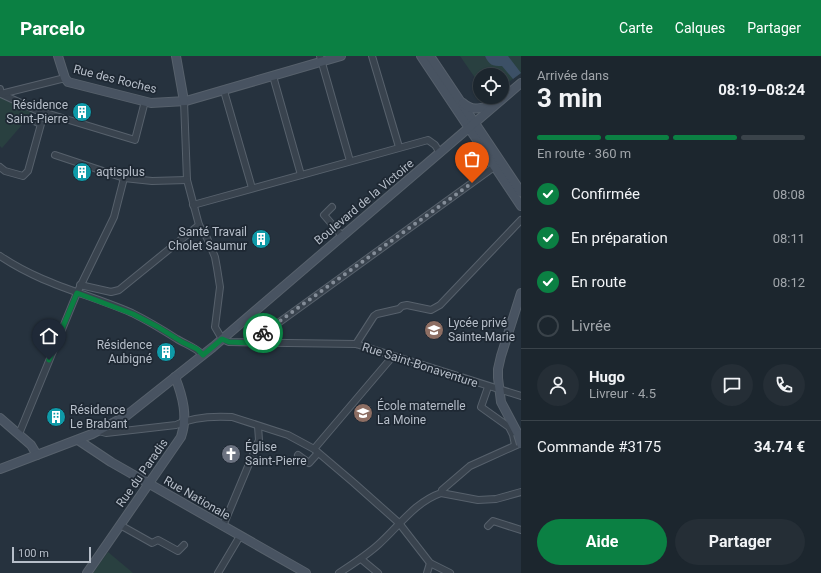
<!DOCTYPE html>
<html lang="fr">
<head>
<meta charset="utf-8">
<style>
  :root { --surface:#1c262e; --page:#252e36; --text:#f1f3f6; --muted:#a0a5aa; --line:#3a434a; --accent:#0b8043 }
  body { margin:0; font-family:Roboto,sans-serif; background:var(--page); color:var(--text); height:100vh; display:flex; flex-direction:column; font-size:15px; white-space:nowrap }
  * { box-sizing:border-box; margin:0 }
  p { font-size:13px; color:var(--muted) }
  .icon { flex:none; width:22px; height:22px; fill:none; stroke:currentColor; stroke-width:2; stroke-linecap:round; stroke-linejoin:round }
  .map { position:relative; flex:1; overflow:hidden }
  .sheet { display:flex; flex-direction:column; background:var(--surface); width:300px }
  .sheet>* { flex:none }
  .buttons { position:absolute; left:473px; top:12px; display:grid; gap:8px }
  .buttons a { display:grid; place-items:center; width:36px; height:36px; border-radius:50%; background:var(--surface); box-shadow:0 1px 3px #0004,0 0 0 1px var(--line); font-size:20px }
  .scale { position:absolute; left:12px; bottom:10px; width:79px; box-sizing:border-box; padding-left:4px; border:2px solid #b6bec9; border-top:0; font-size:11px; line-height:14px; white-space:nowrap; color:#b6bec9; -webkit-text-stroke:3px #1e2833; paint-order:stroke }
  .pin { position:absolute; display:grid; place-items:center; width:34px; height:34px; color:#fff; margin:-41px -17px; border-radius:50% 50% 50% 0; rotate:-45deg; box-shadow:0 0 4px #0007 }
  .pin .icon { rotate:45deg }
  .courier { position:absolute; display:grid; place-items:center; width:40px; height:40px; margin:-20px; border:3px solid #0b8043; border-radius:50%; background:#fff; color:#222; box-shadow:0 1px 5px #0007 }
  .overview em { font-style:normal; font-weight:700 }
  .overview div { display:flex; flex-direction:column-reverse }
  .overview { display:flex; align-items:center; justify-content:space-between; height:68px; padding:0 16px }
  h1 { font-size:26px; font-weight:700; line-height:30px }
  .bar { display:grid; grid-template-columns:repeat(4,1fr); gap:6px 4px; align-content:center; height:48px; padding:0 16px }
  .bar i { height:5px; border-radius:3px; background:var(--line) }
  .bar .on { background:var(--accent) }
  .bar p { grid-column:span 4 }
  .line { display:flex; align-items:center; gap:10px; padding:0 16px; border-top:1px solid var(--line) }
  .line div { flex:1 }
  .round { display:grid; place-items:center; flex:none; width:42px; height:42px; border-radius:21px; background:var(--page) }
  ol { padding:0 16px; list-style:none }
  li { display:flex; align-items:center; gap:12px; height:44px }
  li p { margin-inline-start:auto }
  li .icon { padding:4px; border-radius:50%; background:var(--accent); color:#fff; stroke-width:4 }
  li:last-child { color:var(--muted) }
  li i { width:22px; height:22px; border:2px solid var(--line); border-radius:50% }
  .primary-button { display:flex; gap:8px; margin-top:auto; padding:8px 16px }
  .primary-button a { flex:1; height:46px; border-radius:24px; background:var(--accent); color:#fff; font-size:16px; font-weight:700; line-height:46px; text-align:center }
  .primary-button a+a { background:var(--page); color:var(--text) }
  header { display:flex; align-items:center; gap:24px; box-sizing:border-box; height:56px; padding:0 20px; background:var(--accent); color:#fff }
  header strong { font-size:19px }
  nav { display:flex; gap:22px; margin-inline-start:auto; font-size:14px }
  main { display:flex; flex:1; min-height:0 }
  .map>svg:first-child { display:block }
</style>
</head>
<body>
<header>
<strong>Parcelo</strong>
<nav><a>Carte</a><a>Calques</a><a>Partager</a></nav>
</header>
<main>
<div class="map">
<svg width="521" height="517" viewBox="0 0 521 517">
  <rect width="100%" height="100%" fill="#26323e"/>
  <g fill="#294040">
    <polygon points="460,0 521,0 521,17 502,31 502,19 480,19 480,29"/>
    <polygon points="0,40 33,56 2,92 0,90"/>
    <polygon points="108,496 133,517 93,517"/>
  </g>
  <path fill="#3c5066" d="M485 0H508L521 17 513 23 502 10C492 10 489 9 485 0Z"/>
  <g fill="none" stroke-linecap="round" stroke-linejoin="round">
    <g stroke="#57616c" stroke-width="8">
      <g id="street">
        <polyline points="320,0 350,105"/>
        <polyline points="372,0 399,91"/>
        <polyline points="273,20 301,119"/>
        <polyline points="0,33 1,38 36,54 135,84 145,45"/>
        <polyline points="224,35 252,132"/>
        <polyline points="1,38 65,22"/>
        <polyline points="184,45 187,124 199,169 207,182 215,201 217,212 220,231 215,271 222,283 229,286 356,288 521,340"/>
        <polyline points="55,99 124,122 152,125 187,124"/>
        <polyline points="0,111 5,115 23,120 28,115 41,68 32,64"/>
        <polyline points="193,149 428,84 435,89 440,97"/>
        <polyline points="332,151 324,159 342,180"/>
        <path d="M0 200C43 229 86 237 132 257 148 265 163 274 177 283 187 289 195 291 203 299"/>
        <polyline points="80,229 111,236 119,234 199,169"/>
        <polyline points="254,287 256,283 494,111"/>
        <polyline points="356,288 374,260 377,258 399,253 402,250 407,249 431,254 440,249 521,164"/>
        <polyline points="488,331 481,351 509,371 513,379 515,389"/>
        <path d="M99 375 106 377 176 369C192 361 214 360 232 361L288 379 314 393 354 427 399 467 430 507 450 517"/>
        <polyline points="19,378 77,237 114,161 124,122"/>
        <polyline points="314,393 393,300"/>
        <polyline points="298,399 309,407 318,397"/>
        <polyline points="441,437 478,444 496,443 521,436"/>
        <polyline points="120,469 152,487 158,484 178,495 184,489"/>
        <polyline points="223,470 259,384 258,370"/>
        <polyline points="488,470 493,465 521,474"/>
        <polyline points="361,503 378,517"/>
        <polyline points="218,517 240,480"/>
        <path d="M339 517C353 508 367 499 379 488 399 470 415 446 441 437L442 434 470 410 521 387"/>
        <polyline points="427,517 430,507"/>
      </g>
    </g>
    <g stroke="#57616c" stroke-width="10">
      <g id="secondary">
        <polyline points="58,0 65,22 68,26 151,47 186,45 341,0"/>
        <polyline points="176,0 184,45"/>
        <polyline points="421,0 521,150"/>
        <polyline points="430,0 521,136"/>
        <path d="M463 47C473 56 481 52 493 49"/>
        <polyline points="0,362 31,389 37,399"/>
        <polyline points="518,378 501,346 498,322 498,313 501,300 521,237"/>
        <polyline points="78,384 111,406 306,517"/>
        <polyline points="0,413 92,378 126,360 213,291 521,27"/>
        <path d="M87 517 181 381C188 361 183 341 175 321"/>
      </g>
    </g>
    <use href="#street" stroke="#39434e" stroke-width="6"/>
    <use href="#secondary" stroke="#485361" stroke-width="8"/>
    <g stroke="#57616c" stroke-width="10" stroke-linecap="butt">
      <polyline id="secondary-bridge" points="518,378 521,388"/>
    </g>
    <use href="#secondary-bridge" stroke="#485361" stroke-width="8"/>
  </g>
  <g fill="none" stroke-linecap="round" stroke-linejoin="round">
    <polyline stroke="#848d98" stroke-width="4" stroke-dasharray="0 7.2" points="263,277 472,127"/>
    <polyline stroke="#0b8043" stroke-width="5" points="49,304 77,237 133,258 158,271 182,286 197,293 203,299 222,283 229,286 254,287 256,283 263,277"/>
  </g>
  <defs>
    <g id="building-disc" transform="scale(1)"><circle r="9.5" fill="#0f9aa8" stroke="#1e2833"/><path d="M-4-6H4V6H1V3H-1V6H-4ZM-2.5-4.3h1.7v1.8h-1.7ZM.8-4.3h1.7v1.8H.8ZM-2.5-1h1.7V.8h-1.7ZM.8-1h1.7V.8H.8Z" fill="#fff"/></g>
    <g id="school-disc" transform="scale(1)"><circle r="9.5" fill="#8d6e63" stroke="#1e2833"/><path d="M0-5L7-2L0 1L-7-2ZM-4 1L0 2.5L4 1V4Q0 6-4 4Z" fill="#fff"/></g>
    <g id="church-disc" transform="scale(1)"><circle r="9.5" fill="#6b7280" stroke="#1e2833"/><path d="M-1.2-6h2.4v3.5h3.3v2.4h-3.3V6h-2.4V-.1h-3.3v-2.4h3.3Z" fill="#fff"/></g>
  </defs>
  <g fill-rule="evenodd">
    <use href="#building-disc" x="82" y="56"/>
    <use href="#building-disc" x="82" y="116"/>
    <use href="#building-disc" x="261" y="183"/>
    <use href="#school-disc" x="434" y="274"/>
    <use href="#building-disc" x="166" y="296"/>
    <use href="#school-disc" x="363" y="357"/>
    <use href="#building-disc" x="56" y="361"/>
    <use href="#church-disc" x="231" y="398"/>
  </g>
  <g text-anchor="middle" stroke-width="3.5" stroke-linejoin="round" paint-order="stroke">
    <g font-size="12" fill="#b6bec9" stroke="#1e2833">
      <text transform="translate(115 23) rotate(14)" y="4">Rue des Roches</text>
      <text transform="translate(364 146) rotate(-40)" y="4">Boulevard de la Victoire</text>
      <text transform="translate(420 309) rotate(18)" y="4">Rue Saint-Bonaventure</text>
      <text transform="translate(142 417) rotate(-55)" y="4">Rue du Paradis</text>
      <text transform="translate(197 442) rotate(30)" y="4">Rue Nationale</text>
    </g>
    <g font-size="12" fill="#b6bec9" stroke="#1e2833" text-anchor="start">
      <text x="68" y="53" text-anchor="end">Résidence<tspan x="68" dy="14">Saint-Pierre</tspan></text>
      <text x="96" y="120">aqtisplus</text>
      <text x="247" y="180" text-anchor="end">Santé Travail<tspan x="247" dy="14">Cholet Saumur</tspan></text>
      <text x="448" y="271">Lycée privé<tspan x="448" dy="14">Sainte-Marie</tspan></text>
      <text x="152" y="293" text-anchor="end">Résidence<tspan x="152" dy="14">Aubigné</tspan></text>
      <text x="377" y="354">École maternelle<tspan x="377" dy="14">La Moine</tspan></text>
      <text x="70" y="358">Résidence<tspan x="70" dy="14">Le Brabant</tspan></text>
      <text x="245" y="395">Église<tspan x="245" dy="14">Saint-Pierre</tspan></text>
    </g>
  </g>
</svg>
<div class="buttons">
<a><svg class="icon" aria-label="locate" viewBox="0 0 24 24"><circle cx="12" cy="12" r="6"/><path d="M12 2v4M12 18v4M2 12h4M18 12h4"/></svg></a>
</div>
<div class="scale">100 m</div>
<div class="pin" style="left:472px;top:127px;background:#ea580c"><svg class="icon" aria-label="bag" viewBox="0 0 24 24"><path d="M5 8h14l-1 12H6zM9 8a3 3 0 0 1 6 0"/></svg></div>
<div class="pin" style="left:49px;top:304px;background:#1f2937"><svg class="icon" aria-label="home" viewBox="0 0 24 24"><path d="M3 11l9-7 9 7M6 9v11h12V9"/></svg></div>
<div class="courier" style="left:263px;top:277px"><svg class="icon" aria-label="bike" viewBox="0 0 24 24"><circle cx="6" cy="16" r="4"/><circle cx="18" cy="16" r="4"/><path d="M6 16l4-8h5l3 8M10 8l3 8H6M13 5h3"/></svg></div>
</div>
<section class="sheet">
<div class="overview"><div><h1>3 min</h1><p>Arrivée dans</p></div><em>08:19–08:24</em></div>
<div class="bar"><i class="on"></i><i class="on"></i><i class="on"></i><i></i><p>En route · 360 m</p></div>
<ol>
<li><svg class="icon" aria-label="check" viewBox="0 0 24 24"><path d="M5 12l5 5 9-10"/></svg>Confirmée<p>08:08</p></li>
<li><svg class="icon" aria-label="check" viewBox="0 0 24 24"><path d="M5 12l5 5 9-10"/></svg>En préparation<p>08:11</p></li>
<li><svg class="icon" aria-label="check" viewBox="0 0 24 24"><path d="M5 12l5 5 9-10"/></svg>En route<p>08:12</p></li>
<li><i></i>Livrée</li>
</ol>
<div class="line" style="height:72px"><a class="round"><svg class="icon" aria-label="person" viewBox="0 0 24 24"><circle cx="12" cy="8" r="4"/><path d="M4 21q1-7 8-7t8 7"/></svg></a><div><b>Hugo</b><p>Livreur · 4.5</p></div><a class="round"><svg class="icon" aria-label="chat" viewBox="0 0 24 24"><path d="M4 5h16v11H9l-5 4z"/></svg></a><a class="round"><svg class="icon" aria-label="phone" viewBox="0 0 24 24"><path d="M5 4h4l2 5-3 2q2 4 5 5l2-3 5 2v4C11 20 4 13 5 4z"/></svg></a></div>
<div class="line" style="height:52px"><div>Commande #3175</div><b>34.74 €</b></div>
<div class="primary-button"><a>Aide</a><a>Partager</a></div>
</section>
</main>
</body>
</html>
